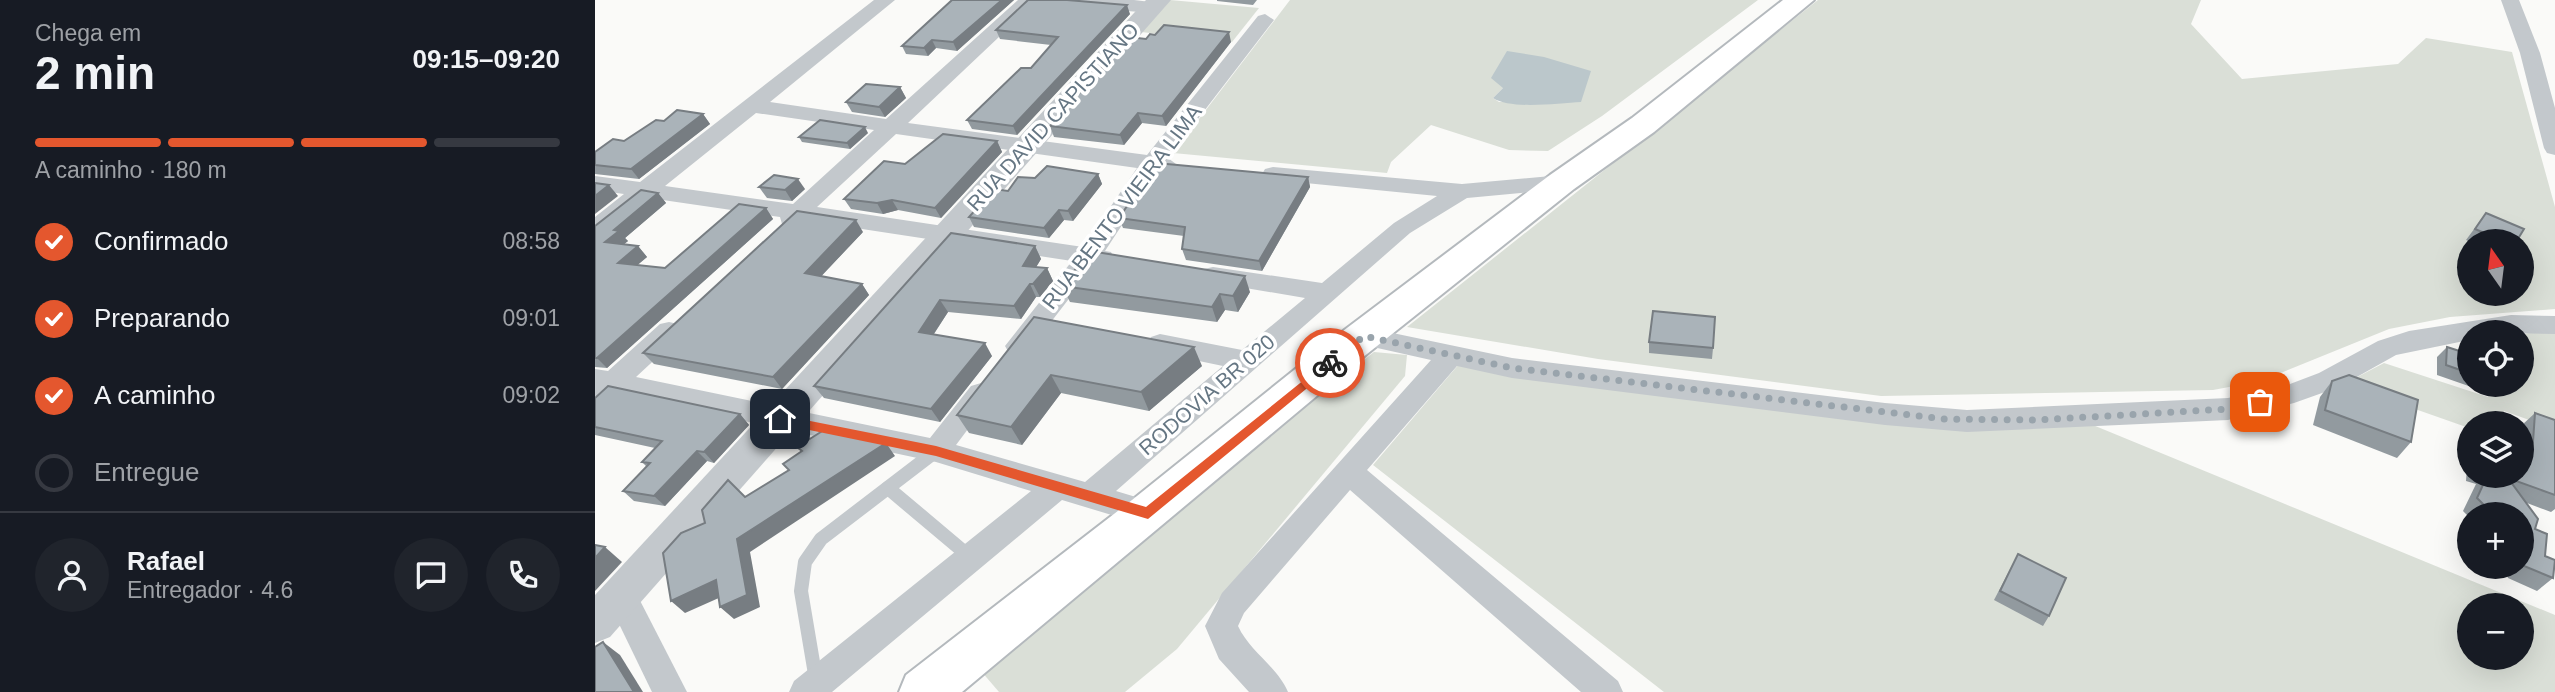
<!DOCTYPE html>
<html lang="pt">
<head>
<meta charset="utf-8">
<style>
  :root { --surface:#171b24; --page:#20242c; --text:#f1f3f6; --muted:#9ea1a6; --line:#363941; --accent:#e4572e }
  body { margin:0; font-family:Arial,sans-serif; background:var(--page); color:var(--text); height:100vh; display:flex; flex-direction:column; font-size:26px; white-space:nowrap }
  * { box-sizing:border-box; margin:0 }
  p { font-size:23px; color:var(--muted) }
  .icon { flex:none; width:38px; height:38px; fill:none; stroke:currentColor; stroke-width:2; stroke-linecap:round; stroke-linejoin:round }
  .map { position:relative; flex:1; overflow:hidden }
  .panel { display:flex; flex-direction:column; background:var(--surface); width:595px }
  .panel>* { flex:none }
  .needle { width:46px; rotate:346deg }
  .tools { position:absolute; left:1862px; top:229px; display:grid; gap:14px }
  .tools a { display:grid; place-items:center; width:77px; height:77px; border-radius:50%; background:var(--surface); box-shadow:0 7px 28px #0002; font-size:35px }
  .pin { position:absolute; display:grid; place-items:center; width:60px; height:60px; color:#fff; margin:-30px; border-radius:14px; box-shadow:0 4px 10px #0006 }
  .courier { position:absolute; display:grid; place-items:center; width:70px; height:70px; margin:-35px; border:5px solid #e4572e; border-radius:50%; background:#fff; color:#222; box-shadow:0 2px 9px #0007 }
  .overview em { font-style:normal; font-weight:700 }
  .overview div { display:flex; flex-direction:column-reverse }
  .overview { display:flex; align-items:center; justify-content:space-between; height:119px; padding:0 35px }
  h1 { font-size:46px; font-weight:700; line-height:52px }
  .bar { display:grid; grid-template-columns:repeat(4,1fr); gap:10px 7px; align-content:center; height:84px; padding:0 35px }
  .bar i { height:9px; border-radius:5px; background:var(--line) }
  .bar .active { background:var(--accent) }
  .bar p { grid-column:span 4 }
  .line { display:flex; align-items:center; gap:18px; padding:0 35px; border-top:2px solid var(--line) }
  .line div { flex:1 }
  .round { display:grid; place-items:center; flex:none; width:74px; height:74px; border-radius:37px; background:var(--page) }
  ol { padding:0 35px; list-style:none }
  li { display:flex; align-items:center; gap:21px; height:77px }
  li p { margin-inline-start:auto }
  li .icon { padding:7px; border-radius:50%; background:var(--accent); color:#fff; stroke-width:4 }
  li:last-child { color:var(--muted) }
  li i { width:38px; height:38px; border:4px solid var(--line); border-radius:50% }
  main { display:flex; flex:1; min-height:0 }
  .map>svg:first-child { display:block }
</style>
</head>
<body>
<main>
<section class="panel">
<div class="overview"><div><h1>2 min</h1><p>Chega em</p></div><em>09:15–09:20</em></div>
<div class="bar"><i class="active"></i><i class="active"></i><i class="active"></i><i></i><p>A caminho · 180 m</p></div>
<ol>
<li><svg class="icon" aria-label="check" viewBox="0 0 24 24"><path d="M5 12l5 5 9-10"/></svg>Confirmado<p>08:58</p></li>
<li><svg class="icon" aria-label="check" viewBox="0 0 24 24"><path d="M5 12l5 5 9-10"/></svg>Preparando<p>09:01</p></li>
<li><svg class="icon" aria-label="check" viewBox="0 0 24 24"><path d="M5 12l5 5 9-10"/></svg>A caminho<p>09:02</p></li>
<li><i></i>Entregue</li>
</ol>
<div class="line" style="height:126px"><a class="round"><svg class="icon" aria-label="person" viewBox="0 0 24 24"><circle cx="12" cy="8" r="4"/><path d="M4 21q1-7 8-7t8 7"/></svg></a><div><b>Rafael</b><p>Entregador · 4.6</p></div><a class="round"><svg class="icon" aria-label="chat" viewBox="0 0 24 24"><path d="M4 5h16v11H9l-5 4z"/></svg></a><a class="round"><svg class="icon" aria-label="phone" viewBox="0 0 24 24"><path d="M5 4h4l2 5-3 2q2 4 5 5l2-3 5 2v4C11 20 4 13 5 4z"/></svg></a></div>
</section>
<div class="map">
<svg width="1960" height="692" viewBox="0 0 1960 692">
  <rect width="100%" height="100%" fill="#fafaf8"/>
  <g fill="#dadfd7" fill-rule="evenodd">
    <polygon points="575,0 664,8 637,42 546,32"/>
    <path d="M695 0H1163L1007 116 953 151 914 150 836 125 796 162 792 173 578 153ZM908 88 986 102H904L898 98Z"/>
    <path d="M1223 0H1606L1596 24 1647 79 1803 64 1831 38 1917 52 1960 207V309L1855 317 1794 329 1666 381 1618 390 1286 396 1003 359 812 327ZM1872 239 1927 242V294H1874L1876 241Z"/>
    <polygon points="1960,330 1960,429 1909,411 1908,423 1874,424 1874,428 1749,384 1789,363 1893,397 1894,385 1927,385 1927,334"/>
    <polygon points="779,352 812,355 810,376 582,649 530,692 404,692 386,671 562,520"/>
    <path d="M864 364 1493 423 1960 615V692H1069L778 465ZM1874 606H1927V658H1874Z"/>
  </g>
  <path fill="#bbc7cb" d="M912 51 949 57 996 71 986 102C964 103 916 110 898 98L908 88 896 78Z"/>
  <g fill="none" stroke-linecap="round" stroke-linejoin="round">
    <g stroke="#b4b9bd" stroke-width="4">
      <polygon id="trunk" points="1188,0 1219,0 1059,132 979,189 772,354 367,692 304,692 311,675 537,500 744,334 955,175 1037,118"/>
    </g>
    <g stroke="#c3c8cc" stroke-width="14">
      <polyline points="293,488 375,557"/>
      <polyline points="221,680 206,591 210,562 226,539 341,451"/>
    </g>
    <g fill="#c3c8cc" fill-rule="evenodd">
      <path d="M279 0H300L175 102 291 119 423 0H443L313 123 552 155 663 16 670 14 679 20 573 158 581 164 578 169 563 170 510 251 516 252 519 258 516 264 500 265 432 353 423 356 414 353 410 346 477 261 208 220 195 227 187 224 185 217 54 198 8 234 0 237V217L29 194 0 190V176L45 182ZM161 113 279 130 198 204 70 186ZM301 134 542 168 488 247 222 207Z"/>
      <polygon points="461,0 539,0 564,3 566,7 557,13 470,6"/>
      <polygon points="1906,0 1924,0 1945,53 1960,108 1960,155 1952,153 1949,148 1925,53"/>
      <polygon points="678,167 867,184 967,175 975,177 978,182 975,187 967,189 872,198 815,233 521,491 564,504 568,513 564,522 553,526 467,500 237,692 194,692 199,681 436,491 341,462 23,394 10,406 0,409 0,369 13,371 65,324 74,322 83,324 87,331 83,338 41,377 335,438 376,386 386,383 396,386 400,393 361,445 490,482 628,366 556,351 552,344 556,337 565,334 647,350 710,298 609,281 606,275 609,269 618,267 727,283 799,223 842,196 670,179 667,174 670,169"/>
      <path d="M1916 315 1960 316V334L1874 332V340L1801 355 1744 387 1699 403 1633 420 1372 432 1290 425 917 378 862 366 772 470 1023 681 1028 692H986L755 490 649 613 643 626C655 652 682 666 693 692H654L624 659 610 626 627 593 836 360 760 343 756 336 760 329 769 327 917 358 1290 403 1372 410 1633 398 1695 384 1724 373 1783 341 1814 331Z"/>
      <polygon points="26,581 37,585 92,692 57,692 10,595 15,585"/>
    </g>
    <polygon fill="#c3c8cc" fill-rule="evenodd" points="551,0 576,0 15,637 0,643 0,595"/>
    <use href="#trunk" fill="#fff" fill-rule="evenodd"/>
  </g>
  <g fill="#929a9f">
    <polygon points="357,0 419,0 362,51 341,48 333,56 311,54 307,46"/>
    <polygon points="622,0 662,0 658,5 622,1"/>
    <polygon points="535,14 422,135 377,129 372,120 436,68 456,45 405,39 401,30"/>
    <polygon points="551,39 636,42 571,126 547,123 529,145 459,137 455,126"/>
    <polygon points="305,87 311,98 290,117 257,112 251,102"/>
    <polygon points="108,114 115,124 44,179 0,174 0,152 29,141 69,121"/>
    <polygon points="273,133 255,149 207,142 204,137"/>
    <polygon points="402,141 407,152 346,218 303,210 288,214 256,209 249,199 310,164"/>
    <polygon points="503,174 507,184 478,221 469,220 454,238 379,227 374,217 413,191 440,178"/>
    <polygon points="713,177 715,187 667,271 591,260 587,249 589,236 528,228 524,218"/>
    <polygon points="164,187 210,189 197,201 172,198"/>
    <polygon points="63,193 71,203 30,238 33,241 29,244 43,246 52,257 42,265 70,268 171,208 178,219 12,368 0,367 0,226"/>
    <polygon points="1891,213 1921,242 1876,242 1871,240"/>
    <polygon points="268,232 226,276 267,284 274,295 187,389 59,364 48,353"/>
    <polygon points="356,233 440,246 446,259 441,267 452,268 458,281 445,297 441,297 426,319 353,312 339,334 397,356 345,422 229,398 219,386"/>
    <polygon points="467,286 655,292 643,312 630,310 622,322 475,302"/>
    <polygon points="439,317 607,366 554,411 466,393 427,445 374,433 362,415"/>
    <polygon points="1054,342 1118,348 1117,359 1054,353"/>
    <polygon points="1852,347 1874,354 1874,385 1894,385 1888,391 1842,375 1842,357"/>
    <polygon points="1737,381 1816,442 1802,458 1718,425 1725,397"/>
    <polygon points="0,398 145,414 154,425 119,463 112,461 70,506 39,501 28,491 52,467 47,462 60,448 0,435"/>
    <polygon points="1940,413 1960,420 1960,509 1956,512 1932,503 1940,529 1958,578 1942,591 1913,578 1910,569 1908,567 1927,567 1927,514 1874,514 1874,551 1871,549 1865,542 1870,529 1868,527 1874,517 1868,511 1881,484 1871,481 1873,451 1874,450 1874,476 1927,476 1927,425"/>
    <polygon points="1423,554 1454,616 1448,626 1399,600"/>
  </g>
  <g fill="#777d82">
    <polygon points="407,0 419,0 362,51 358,42"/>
    <polygon points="532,5 535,14 422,135 418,126"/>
    <polygon points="634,32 636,42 571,126 567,116"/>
    <polygon points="337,40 341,48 333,56 329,48"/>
    <polygon points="305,87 311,98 290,117 284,107"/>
    <polygon points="543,113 547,123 529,145 525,135"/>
    <polygon points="108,114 115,124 44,179 36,169"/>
    <polygon points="270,127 273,133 255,149 252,143"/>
    <polygon points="402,141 407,152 346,218 340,208"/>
    <polygon points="503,174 507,184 478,221 473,211"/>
    <polygon points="713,177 715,187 667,271 664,261"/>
    <polygon points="203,179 210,189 197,201 190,190"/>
    <polygon points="14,185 23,196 0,214 0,196"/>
    <polygon points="63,193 71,203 30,238 33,241 19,252 10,242 19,230"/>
    <polygon points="297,200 303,210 288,214 282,203"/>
    <polygon points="171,208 178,219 12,368 2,358"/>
    <polygon points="464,210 469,220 454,238 449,228"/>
    <polygon points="261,220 268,232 218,285 210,273"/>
    <polygon points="43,246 52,257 32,274 23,263"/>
    <polygon points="440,246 446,259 434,279 428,266"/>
    <polygon points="452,268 458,281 445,297 438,284"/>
    <polygon points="650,276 655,292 643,312 638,296"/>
    <polygon points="267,284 274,295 187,389 178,377"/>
    <polygon points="435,284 441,297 426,319 419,306"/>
    <polygon points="625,294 630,310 622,322 617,307"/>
    <polygon points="345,300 353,312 332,344 324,332"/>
    <polygon points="390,343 397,356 345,422 336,409"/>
    <polygon points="599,347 607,366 554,411 546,392"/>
    <polygon points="456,375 466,393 427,445 416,427"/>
    <polygon points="145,414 154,425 119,463 109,452"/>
    <polygon points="291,443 300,456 155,552 165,607 139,619 125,607 142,539"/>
    <polygon points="102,451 112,461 70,506 59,496"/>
    <polygon points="10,547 27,562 0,591 0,558"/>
    <polygon points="121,580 135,593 90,613 76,601"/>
    <polygon points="8,642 25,655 48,692 39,692"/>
  </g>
  <g fill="#aab3b9" stroke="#777d82" stroke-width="2">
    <polygon points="357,0 407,0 358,42 337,40 329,48 307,46"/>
    <polygon points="433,0 472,0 532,5 418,126 372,120 426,68 436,68 463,37 401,30"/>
    <polygon points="569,25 634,32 567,116 543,113 525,135 455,126 534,37 551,39 555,34 560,35"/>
    <polygon points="271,84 305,87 284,107 251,102"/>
    <polygon points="82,110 108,114 36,169 0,165 0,152 18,139 29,141 61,120 69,121"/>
    <polygon points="225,120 270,127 252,143 204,137"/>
    <polygon points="348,134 402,141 340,208 297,200 282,203 249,199 289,161 310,164"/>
    <polygon points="561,163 713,177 664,261 587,249 590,227 524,218"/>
    <polygon points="452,166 503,174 473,211 464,210 449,228 374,217 399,189 413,191 423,177 440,178"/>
    <polygon points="179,175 203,179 190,190 164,187"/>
    <polygon points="0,183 14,185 0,196"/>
    <polygon points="46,190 63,193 19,230 24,231 10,242 43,246 23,263 70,268 144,204 171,208 2,358 0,358 0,226"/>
    <polygon points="202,211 261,220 210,273 267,284 178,377 48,353"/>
    <polygon points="1891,213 1929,229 1921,242 1910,242 1880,229"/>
    <polygon points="356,233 440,246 428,266 452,268 438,284 435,284 419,306 345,300 324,332 390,343 336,409 219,386"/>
    <polygon points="495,251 650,276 638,296 625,294 617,307 467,286"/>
    <polygon points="1058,311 1120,317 1118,348 1054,342"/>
    <polygon points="439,317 599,347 546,392 456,375 416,427 362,415"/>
    <polygon points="1852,347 1874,354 1874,373 1851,365"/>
    <polygon points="1754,375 1823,400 1816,442 1730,410 1737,381"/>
    <polygon points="13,386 145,414 109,452 102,451 59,496 28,491 55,463 47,462 67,441 0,427 0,398"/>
    <polygon points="1940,413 1960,420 1960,495 1913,478 1943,519 1940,529 1952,534 1950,556 1960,560 1958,578 1929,566 1927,561 1927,514 1882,514 1888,504 1882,498 1892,476 1927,476 1927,452 1937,456"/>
    <polygon points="229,430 291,443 142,539 152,595 125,607 121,580 76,601 68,553 86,533 110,523 107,510 133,480 150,497 194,470 188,464 207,451 202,447"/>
    <polygon points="0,545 10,547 0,558"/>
    <polygon points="1423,554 1471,578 1454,616 1405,591"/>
    <polygon points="8,642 39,692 0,692 0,647"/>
  </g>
  <polygon fill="#e4572e" points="735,359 739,360 739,366 553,519 341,456 185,424 179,419 185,415 341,446 551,507"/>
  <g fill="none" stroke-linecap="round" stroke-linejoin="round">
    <polyline stroke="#99a4ac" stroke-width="7" stroke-dasharray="0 12.6" points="735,363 769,336 917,368 1350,419 1442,420 1633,409 1665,402"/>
  </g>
  <g text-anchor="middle" stroke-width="7" stroke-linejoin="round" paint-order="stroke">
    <g font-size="21" fill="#657683" stroke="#fff">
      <text transform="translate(458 117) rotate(-48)" y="7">RUA DAVID CAPISTIANO</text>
      <text transform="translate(527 207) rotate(-53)" y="7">RUA BENTO VIEIRA LIMA</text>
      <text transform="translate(612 395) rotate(-41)" y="7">RODOVIA BR 020</text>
    </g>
  </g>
</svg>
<div class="tools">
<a><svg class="needle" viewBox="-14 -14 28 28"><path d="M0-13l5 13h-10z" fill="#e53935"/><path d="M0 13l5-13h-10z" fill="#9ea1a6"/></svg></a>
<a><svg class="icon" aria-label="locate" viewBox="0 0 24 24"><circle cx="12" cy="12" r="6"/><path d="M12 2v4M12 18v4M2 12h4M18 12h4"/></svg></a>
<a><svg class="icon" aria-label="layers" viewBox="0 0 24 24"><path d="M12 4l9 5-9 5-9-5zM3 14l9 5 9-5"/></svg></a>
<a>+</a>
<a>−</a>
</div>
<div class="pin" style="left:1665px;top:402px;background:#ea580c"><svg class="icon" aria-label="bag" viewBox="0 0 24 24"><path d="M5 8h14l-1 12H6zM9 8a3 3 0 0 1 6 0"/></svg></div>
<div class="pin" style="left:185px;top:419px;background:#1f2937"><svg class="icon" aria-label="home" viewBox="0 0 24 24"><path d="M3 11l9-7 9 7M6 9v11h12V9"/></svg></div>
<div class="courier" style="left:735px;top:363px"><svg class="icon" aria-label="bike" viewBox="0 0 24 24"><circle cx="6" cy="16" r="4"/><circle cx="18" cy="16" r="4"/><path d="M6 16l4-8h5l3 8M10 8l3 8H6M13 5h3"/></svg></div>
</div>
</main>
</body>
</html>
